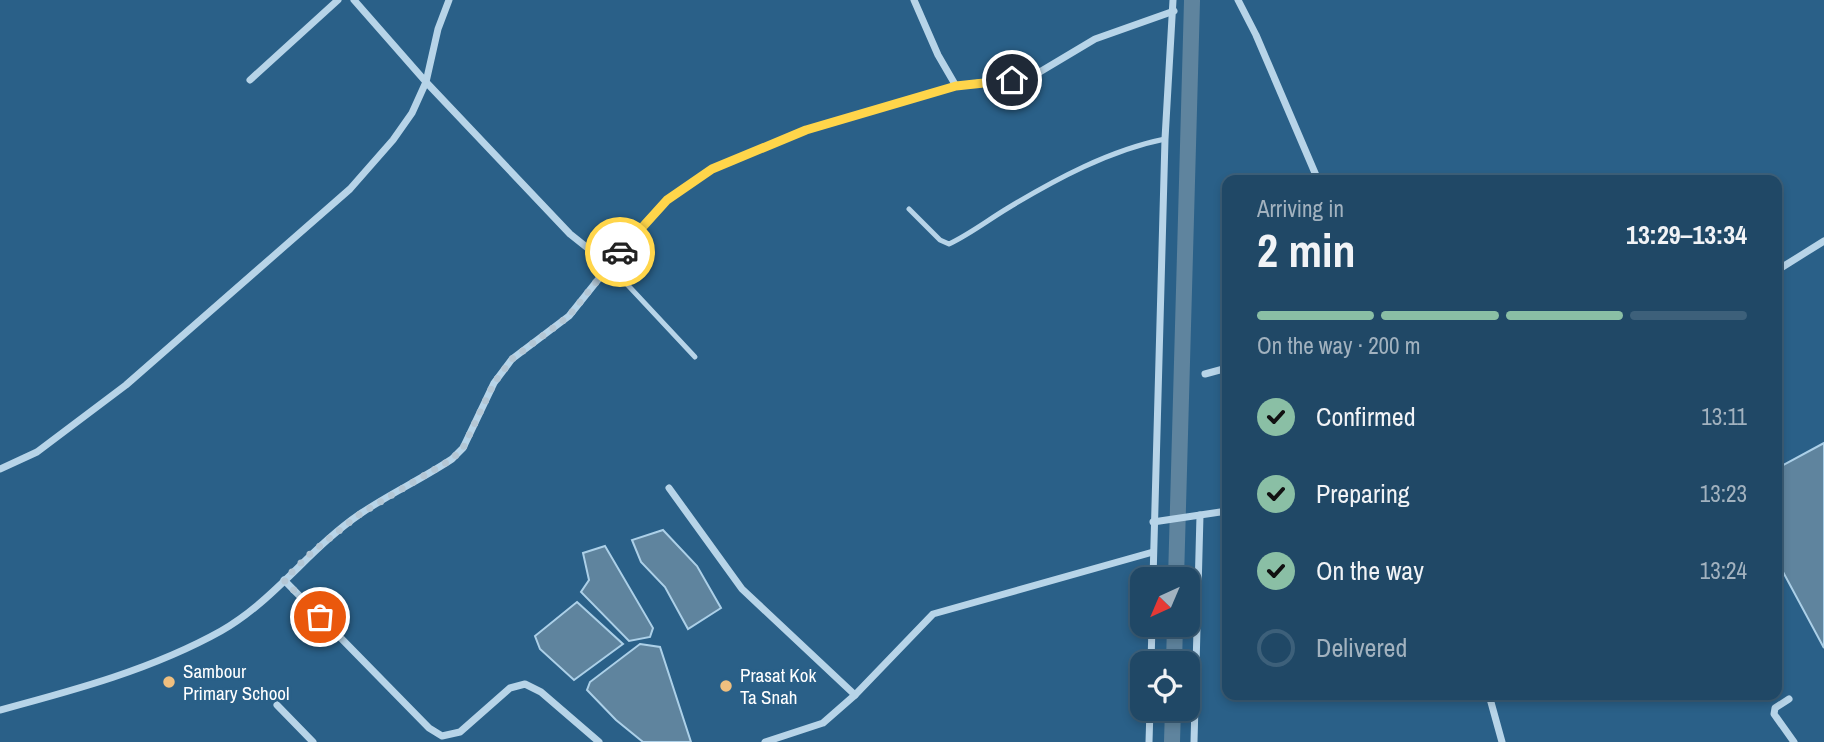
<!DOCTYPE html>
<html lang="en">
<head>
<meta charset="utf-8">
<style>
  :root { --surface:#204866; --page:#2d526f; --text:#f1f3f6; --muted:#a2b2bf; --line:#3d607a; --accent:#8abfa5 }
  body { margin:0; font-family:"Archivo Narrow",sans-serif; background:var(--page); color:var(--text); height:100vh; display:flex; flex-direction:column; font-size:26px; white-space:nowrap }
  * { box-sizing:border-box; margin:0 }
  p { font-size:23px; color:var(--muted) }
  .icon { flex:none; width:38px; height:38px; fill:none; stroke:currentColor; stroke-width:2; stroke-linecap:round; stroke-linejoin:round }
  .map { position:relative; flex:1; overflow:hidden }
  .sheet { position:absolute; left:1222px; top:175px; width:560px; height:525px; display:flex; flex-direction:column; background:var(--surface); border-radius:14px; box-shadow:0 4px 10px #0003,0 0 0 2px var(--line) }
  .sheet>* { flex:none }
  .needle { width:46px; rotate:224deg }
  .tools { position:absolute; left:1130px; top:567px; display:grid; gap:14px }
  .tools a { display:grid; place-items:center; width:70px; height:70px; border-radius:14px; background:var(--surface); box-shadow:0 4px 10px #0003,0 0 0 2px var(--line); font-size:35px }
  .pin { position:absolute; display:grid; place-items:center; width:60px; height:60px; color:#fff; margin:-30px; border:4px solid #fff; border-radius:50%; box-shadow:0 2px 7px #0007 }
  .courier { position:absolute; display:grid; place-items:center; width:70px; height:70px; margin:-35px; border:5px solid #ffd54a; border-radius:50%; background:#fff; color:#222; box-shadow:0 2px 9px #0007 }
  .overview em { font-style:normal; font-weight:800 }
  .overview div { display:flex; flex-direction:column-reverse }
  .overview { display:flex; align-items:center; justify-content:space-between; height:119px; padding:0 35px }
  h1 { font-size:46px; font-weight:800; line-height:52px }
  .bar { display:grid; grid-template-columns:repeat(4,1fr); gap:10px 7px; align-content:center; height:84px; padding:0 35px }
  .bar i { height:9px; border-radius:5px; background:var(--line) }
  .bar .current { background:var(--accent) }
  .bar p { grid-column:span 4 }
  ol { padding:0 35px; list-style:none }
  li { display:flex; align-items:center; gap:21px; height:77px }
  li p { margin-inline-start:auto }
  li .icon { padding:7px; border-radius:50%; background:var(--accent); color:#111; stroke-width:4 }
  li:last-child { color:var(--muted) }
  li i { width:38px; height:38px; border:4px solid var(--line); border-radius:50% }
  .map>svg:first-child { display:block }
</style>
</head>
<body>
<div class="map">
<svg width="1824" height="742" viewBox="0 0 1824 742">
  <rect width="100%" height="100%" fill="#2a6088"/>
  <g fill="#5f849e" stroke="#acd0e8" stroke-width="2">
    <polygon points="1824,443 1824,648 1776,559 1776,469"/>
    <polygon points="663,530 697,566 721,608 688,629 665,587 641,562 632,540"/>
    <polygon points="605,546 653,628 650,637 629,641 581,592 589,580 583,553"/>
    <polygon points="577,602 623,644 574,680 540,649 535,636"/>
    <polygon points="640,644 660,647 691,742 643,742 616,720 587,690 590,682"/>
  </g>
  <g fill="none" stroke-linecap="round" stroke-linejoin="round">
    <g stroke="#5f849e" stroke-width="16">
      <polyline points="1176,579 1192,1"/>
      <polyline points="1174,663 1175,625"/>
      <polyline points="1172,742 1173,709"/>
    </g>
    <g stroke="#b7d4e8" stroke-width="5">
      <path d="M909 209 940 240 949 244C970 234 988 220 1008 208 1056 179 1110 150 1165 139"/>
      <polyline points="609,265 695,357"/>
    </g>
    <g stroke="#b7d4e8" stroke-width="7">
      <polyline points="354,0 426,82 570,234 609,265"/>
      <polyline points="914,0 938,55 956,86"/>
      <polyline points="1238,0 1256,35 1318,180"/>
      <polyline points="250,80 338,0"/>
      <polyline points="1776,271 1824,241"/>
      <polyline points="1205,374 1227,368"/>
      <polyline points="0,469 37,452 126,385 350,189 393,140 412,113 426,82 438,29 449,0"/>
      <polyline points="669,488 742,589 855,695"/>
      <polyline points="1153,522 1227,511"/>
      <polyline points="1153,579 1165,139 1173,0"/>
      <polyline points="284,580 429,728 442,736 460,732 510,688 525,684 541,692 599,742"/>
      <polyline points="1151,663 1152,625"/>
      <polyline points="1489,695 1502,742"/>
      <polyline points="1789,699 1775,708 1774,714 1794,742"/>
      <polyline points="277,705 313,742"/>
      <path d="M0 710C75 690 153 669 221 631 274 601 310 548 360 514 389 494 422 479 452 459L463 448 494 383 512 359 569 316 629 241 667 200 712 169 806 130 956 86 1033 76 1095 39 1174 11"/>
      <polyline points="765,742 823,723 855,695 933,614 1153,552"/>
      <polyline points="1149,742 1150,709"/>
      <polyline points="1194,742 1200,515"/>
    </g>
  </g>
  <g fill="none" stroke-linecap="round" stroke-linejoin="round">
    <polyline stroke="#b4c7d5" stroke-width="7" stroke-dasharray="0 12.6" points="320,617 284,580 311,553 360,514 452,459 463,448 494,383 512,359 569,316 620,252"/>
    <polyline stroke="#ffd54a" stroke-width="9" points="620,252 667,200 712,169 806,130 956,86 1012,80"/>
  </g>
  <g fill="#efbf7f" stroke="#2a6088" stroke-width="2.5">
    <circle cx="169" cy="682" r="7"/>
    <circle cx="726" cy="686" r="7"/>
  </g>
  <g text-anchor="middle" stroke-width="5" stroke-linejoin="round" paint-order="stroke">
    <g font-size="19" fill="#fff" stroke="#2a6088" text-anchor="start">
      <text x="183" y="678">Sambour<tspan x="183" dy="22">Primary School</tspan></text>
      <text x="740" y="682">Prasat Kok<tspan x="740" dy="22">Ta Snah</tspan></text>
    </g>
  </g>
</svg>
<div class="tools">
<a><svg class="needle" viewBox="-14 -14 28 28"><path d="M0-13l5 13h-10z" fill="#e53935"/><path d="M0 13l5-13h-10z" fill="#a2b2bf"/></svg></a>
<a><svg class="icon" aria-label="locate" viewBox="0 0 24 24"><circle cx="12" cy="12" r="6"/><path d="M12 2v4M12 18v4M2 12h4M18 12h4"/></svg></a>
</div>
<div class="pin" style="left:320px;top:617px;background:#ea580c"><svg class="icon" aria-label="bag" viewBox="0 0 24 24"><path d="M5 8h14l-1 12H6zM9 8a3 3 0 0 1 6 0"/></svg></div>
<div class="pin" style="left:1012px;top:80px;background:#1f2937"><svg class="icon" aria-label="home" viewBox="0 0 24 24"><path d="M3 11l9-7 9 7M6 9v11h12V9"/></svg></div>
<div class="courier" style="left:620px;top:252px"><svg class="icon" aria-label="car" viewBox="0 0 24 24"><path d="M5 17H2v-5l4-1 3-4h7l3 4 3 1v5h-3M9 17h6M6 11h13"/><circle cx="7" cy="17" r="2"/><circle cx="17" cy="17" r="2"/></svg></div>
<section class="sheet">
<div class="overview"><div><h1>2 min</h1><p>Arriving in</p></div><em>13:29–13:34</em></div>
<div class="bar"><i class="current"></i><i class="current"></i><i class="current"></i><i></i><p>On the way · 200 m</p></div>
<ol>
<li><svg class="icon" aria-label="check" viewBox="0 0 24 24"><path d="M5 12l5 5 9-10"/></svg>Confirmed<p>13:11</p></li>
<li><svg class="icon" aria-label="check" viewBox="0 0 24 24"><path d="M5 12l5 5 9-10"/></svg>Preparing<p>13:23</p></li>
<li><svg class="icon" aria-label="check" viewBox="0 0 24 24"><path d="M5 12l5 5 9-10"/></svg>On the way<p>13:24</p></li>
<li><i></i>Delivered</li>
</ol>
</section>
</div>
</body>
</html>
